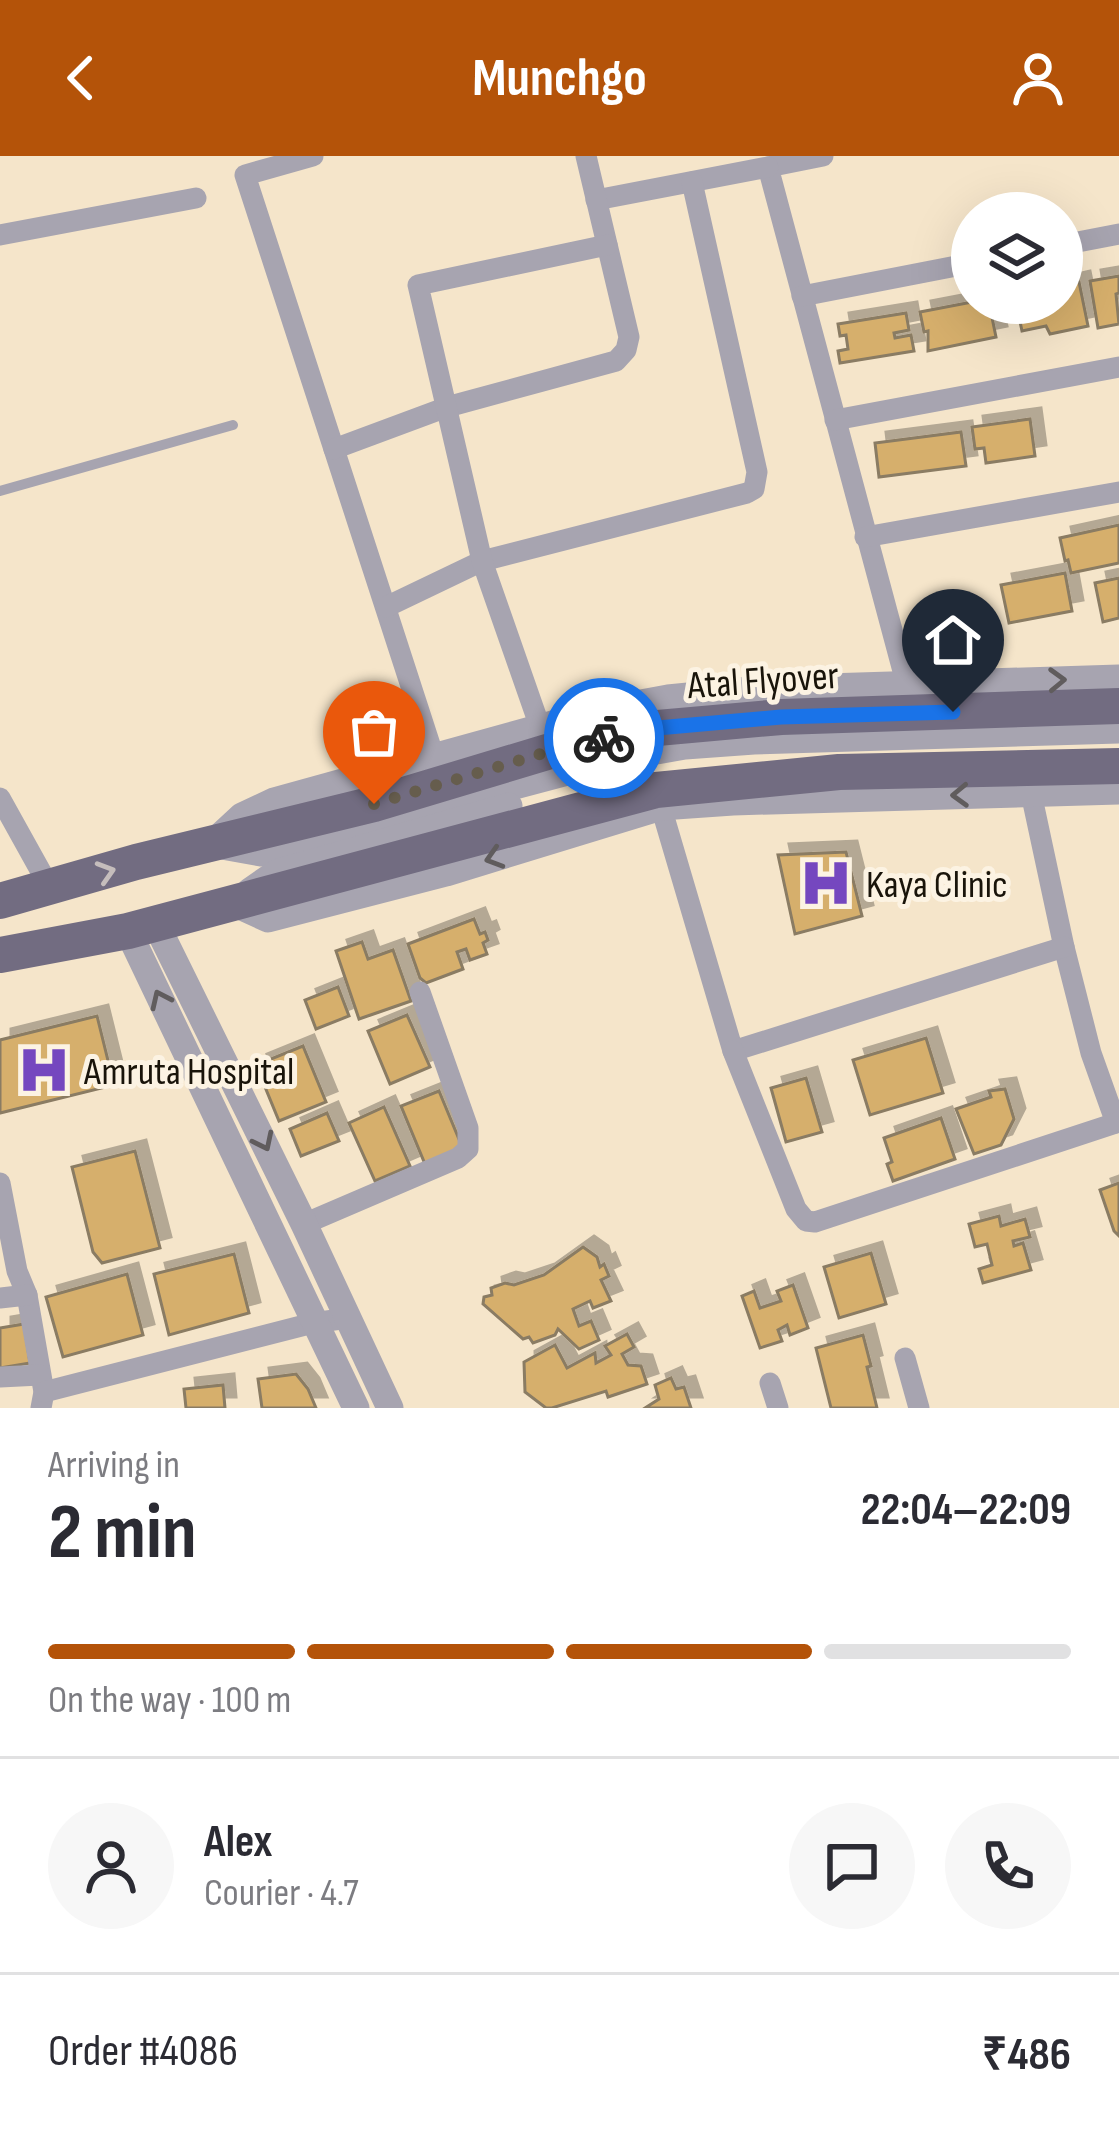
<!DOCTYPE html>
<html lang="en">
<head>
<meta charset="utf-8">
<style>
  :root { --surface:#fff; --page:#f7f7f7; --text:#2b2b33; --muted:#7c7c81; --line:#e1e1e2; --accent:#b45309 }
  body { margin:0; font-family:"Sofia Sans Condensed",sans-serif; background:var(--page); color:var(--text); height:100vh; display:flex; flex-direction:column; font-size:45px; white-space:nowrap }
  * { box-sizing:border-box; margin:0 }
  p { font-size:39px; color:var(--muted) }
  .icon { flex:none; width:66px; height:66px; fill:none; stroke:currentColor; stroke-width:2; stroke-linecap:round; stroke-linejoin:round }
  .map { position:relative; height:1252px; overflow:hidden }
  .sheet { display:flex; flex-direction:column; background:var(--surface); flex:1 }
  .sheet>* { flex:none }
  .tools { position:absolute; left:951px; top:36px; display:grid; gap:24px }
  .tools a { display:grid; place-items:center; width:132px; height:132px; border-radius:50%; background:var(--surface); box-shadow:0 12px 48px #0002; font-size:60px }
  .pin { position:absolute; display:grid; place-items:center; width:102px; height:102px; color:#fff; margin:-123px -51px; border-radius:50% 50% 50% 0; rotate:-45deg; box-shadow:0 0 12px #0007 }
  .pin .icon { rotate:45deg }
  .courier { position:absolute; display:grid; place-items:center; width:120px; height:120px; margin:-60px; border:9px solid #1a73e8; border-radius:50%; background:#fff; color:#222; box-shadow:0 3px 15px #0007 }
  .head em { font-style:normal; font-weight:700 }
  .head div { display:flex; flex-direction:column-reverse }
  .head { display:flex; align-items:center; justify-content:space-between; height:204px; padding:0 48px }
  h1 { font-size:78px; font-weight:700; line-height:90px }
  .bar { display:grid; grid-template-columns:repeat(4,1fr); gap:18px 12px; align-content:center; height:144px; padding:0 48px }
  .bar i { height:15px; border-radius:9px; background:var(--line) }
  .bar .active { background:var(--accent) }
  .bar p { grid-column:span 4 }
  .line { display:flex; align-items:center; gap:30px; padding:0 48px; border-top:3px solid var(--line) }
  .line div { flex:1 }
  .round { display:grid; place-items:center; flex:none; width:126px; height:126px; border-radius:63px; background:var(--page) }
  header { display:flex; justify-content:space-between; align-items:center; height:156px; padding:0 48px; background:var(--accent); color:#fff; font-size:54px; font-weight:700 }
  .map>svg:first-child { display:block }
</style>
</head>
<body>
<header><svg class="icon" aria-label="back" viewBox="0 0 24 24"><path d="M15 5l-7 7 7 7"/></svg>Munchgo<svg class="icon" aria-label="person" viewBox="0 0 24 24"><circle cx="12" cy="8" r="4"/><path d="M4 21q1-7 8-7t8 7"/></svg></header>
<div class="map">
<svg width="1119" height="1252" viewBox="0 0 1119 1252">
  <defs>
    <filter id="shadow"><feDropShadow dx="11" dy="-11" stdDeviation="0" flood-color="#0004"/></filter>
  </defs>
  <rect width="100%" height="100%" fill="#f5e5ca"/>
  <g fill="#d6af6c" stroke="#8a7b63" stroke-width="3" filter="url(#shadow)">
    <polygon points="1119,120 1119,137 1116,138 1119,168 1098,172 1090,125"/>
    <polygon points="1079,126 1088,170 1050,178 1046,170 1022,175 1016,147 1062,147 1062,130"/>
    <polygon points="972,146 989,147 996,181 928,195 928,175 924,176 920,156"/>
    <polygon points="906,157 909,174 894,177 895,182 911,179 914,195 840,207 838,195 848,193 846,179 840,180 838,168"/>
    <polygon points="1030,263 1035,300 986,307 984,292 975,293 972,271"/>
    <polygon points="961,276 966,310 879,321 875,287"/>
    <polygon points="1119,369 1119,407 1071,417 1068,404 1065,405 1060,382"/>
    <polygon points="1065,417 1072,455 1009,467 1001,429"/>
    <polygon points="1119,422 1119,462 1103,466 1095,427"/>
    <polygon points="846,696 862,760 795,778 778,699"/>
    <polygon points="474,763 480,778 485,776 488,784 483,787 487,798 470,804 466,793 457,796 463,813 426,827 420,822 408,788"/>
    <polygon points="362,786 368,803 393,794 411,845 359,863 336,795"/>
    <polygon points="338,831 349,860 316,873 305,844"/>
    <polygon points="407,859 430,911 390,928 368,875"/>
    <polygon points="97,860 114,929 0,957 0,884"/>
    <polygon points="926,882 943,937 870,959 853,904"/>
    <polygon points="303,890 326,946 279,965 256,909"/>
    <polygon points="806,922 822,976 786,986 771,932"/>
    <polygon points="1005,933 1014,963 1001,989 974,998 956,953 991,941 989,935"/>
    <polygon points="439,935 463,993 425,1008 401,950"/>
    <polygon points="384,951 410,1010 375,1025 349,967"/>
    <polygon points="327,957 339,985 301,1000 290,973"/>
    <polygon points="941,962 955,1003 893,1025 887,1008 892,1006 884,982"/>
    <polygon points="135,995 160,1092 102,1107 93,1096 72,1011"/>
    <polygon points="1119,1027 1119,1080 1114,1075 1100,1034"/>
    <polygon points="999,1060 1001,1070 1025,1063 1030,1081 1013,1085 1014,1090 1023,1087 1031,1114 983,1127 979,1113 992,1109 987,1088 975,1091 969,1068"/>
    <polygon points="583,1091 597,1101 600,1111 604,1108 609,1120 601,1124 611,1145 593,1152 590,1145 573,1153 579,1170 591,1165 599,1184 579,1193 558,1173 555,1179 533,1187 529,1181 523,1183 483,1148 484,1141 492,1139 491,1132 505,1127 514,1129 544,1119"/>
    <polygon points="871,1097 886,1148 839,1162 824,1111"/>
    <polygon points="234,1098 249,1157 169,1179 154,1118"/>
    <polygon points="127,1118 143,1179 63,1201 46,1141"/>
    <polygon points="793,1129 808,1172 790,1179 787,1169 778,1174 782,1185 760,1192 742,1140 754,1135 760,1152 781,1145 777,1135"/>
    <polygon points="24,1168 30,1207 0,1212 0,1172"/>
    <polygon points="627,1178 634,1191 622,1198 628,1209 641,1210 647,1228 608,1241 606,1235 552,1252 546,1252 525,1236 524,1206 555,1189 567,1212 595,1197 596,1207 611,1199 605,1190"/>
    <polygon points="863,1179 871,1210 867,1211 877,1252 831,1252 816,1192"/>
    <polygon points="296,1218 308,1233 316,1252 262,1252 258,1223"/>
    <polygon points="671,1222 676,1233 684,1231 691,1252 645,1252 659,1243 655,1229"/>
    <polygon points="223,1229 225,1252 186,1252 184,1233"/>
  </g>
  <g fill="none" stroke-linecap="round" stroke-linejoin="round">
    <polyline stroke="#a7a4b0" stroke-width="10" points="0,335 233,269"/>
    <g stroke="#a7a4b0" stroke-width="21">
      <polyline points="313,0 245,19 434,601"/>
      <polyline points="823,0 768,11 907,530"/>
      <polyline points="596,44 768,11"/>
      <polyline points="0,79 196,42"/>
      <polyline points="1062,89 1119,78"/>
      <polyline points="802,140 972,107"/>
      <polyline points="835,264 1119,211"/>
      <polyline points="334,293 447,251 616,205 626,194 629,181 586,0"/>
      <polyline points="865,381 1119,336"/>
      <polyline points="386,451 482,405 747,337 754,333 757,316 692,26"/>
      <polyline points="540,571 482,405 418,129 607,89"/>
      <polyline points="1031,637 1064,791 1091,897 1116,967 1119,966"/>
      <polyline points="0,642 50,732"/>
      <polyline points="661,651 733,895 1064,791"/>
      <polyline points="733,895 796,1053 806,1065 815,1066 1116,967"/>
      <polyline points="0,1027 17,1115 27,1139 44,1236 41,1252"/>
      <polyline points="304,1068 458,1002 468,993 468,972 420,836"/>
      <polyline points="0,1142 27,1139"/>
      <polyline points="905,1202 919,1252"/>
      <polyline points="0,1221 40,1219"/>
      <polyline points="770,1227 778,1252"/>
      <polyline points="44,1236 313,1167 348,1162"/>
    </g>
    <g stroke="#a7a4b0" stroke-width="27">
      <polyline points="215,685 242,660 274,645 603,554 668,542 759,533 1119,522"/>
      <polyline points="222,690 261,697 628,600 685,590 754,585 1119,574"/>
      <polyline points="250,735 276,717 509,650"/>
      <polyline points="233,747 268,763 446,717 661,651 733,646 1119,635"/>
      <polyline points="156,768 304,1068 390,1252"/>
      <polyline points="128,775 356,1252"/>
    </g>
    <g stroke="#726c81" stroke-width="36">
      <polyline points="0,745 136,706 374,648 547,596 635,574 781,561 1119,550"/>
      <polyline points="0,799 128,775 656,634 839,616 1119,610"/>
    </g>
  </g>
  <defs><path id="oneway-chevron" d="M-2-3.5L2.5 0L-2 3.5" fill="none" stroke-width="1.6" stroke-linecap="round" stroke-linejoin="round" transform="scale(3)"/></defs>
  <g stroke="#605c5d">
    <use href="#oneway-chevron" transform="translate(1057 524) rotate(-2)"/>
    <use href="#oneway-chevron" transform="translate(960 639) rotate(178)"/>
    <use href="#oneway-chevron" transform="translate(494 702) rotate(163)"/>
    <use href="#oneway-chevron" transform="translate(160 843) rotate(-115)"/>
    <use href="#oneway-chevron" transform="translate(264 986) rotate(64)"/>
  </g>
  <use stroke="#c5bdbc" href="#oneway-chevron" transform="translate(106 716) rotate(-17)"/>
  <g fill="none" stroke-linecap="round" stroke-linejoin="round">
    <polyline stroke="#665d4d" stroke-width="12" stroke-dasharray="0 21.6" points="374,648 547,596 604,582"/>
    <polyline stroke="#1a73e8" stroke-width="15" points="604,582 635,574 781,561 953,556"/>
  </g>
  <defs>
    <g id="hospital-bare" transform="scale(4.14)"><path d="M-5-5h3v3.5h4V-5h3V5h-3V1.5h-4V5h-3Z" fill="#7547bf" stroke="#fcf3e3" stroke-width="2.5" paint-order="stroke"/></g>
  </defs>
  <g fill-rule="evenodd">
    <use href="#hospital-bare" x="826" y="727"/>
    <use href="#hospital-bare" x="44" y="914"/>
  </g>
  <g text-anchor="middle" stroke-width="10" stroke-linejoin="round" paint-order="stroke">
    <g font-size="39" fill="#19140a" stroke="#fcf3e3">
      <text transform="translate(763 523) rotate(-4)" y="14">Atal Flyover</text>
    </g>
    <g font-size="39" fill="#19140a" stroke="#fcf3e3" text-anchor="start">
      <text x="866" y="741">Kaya Clinic</text>
      <text x="84" y="928">Amruta Hospital</text>
    </g>
  </g>
</svg>
<div class="tools">
<a><svg class="icon" aria-label="layers" viewBox="0 0 24 24"><path d="M12 4l9 5-9 5-9-5zM3 14l9 5 9-5"/></svg></a>
</div>
<div class="pin" style="left:374px;top:648px;background:#ea580c"><svg class="icon" aria-label="bag" viewBox="0 0 24 24"><path d="M5 8h14l-1 12H6zM9 8a3 3 0 0 1 6 0"/></svg></div>
<div class="pin" style="left:953px;top:556px;background:#1f2937"><svg class="icon" aria-label="home" viewBox="0 0 24 24"><path d="M3 11l9-7 9 7M6 9v11h12V9"/></svg></div>
<div class="courier" style="left:604px;top:582px"><svg class="icon" aria-label="bike" viewBox="0 0 24 24"><circle cx="6" cy="16" r="4"/><circle cx="18" cy="16" r="4"/><path d="M6 16l4-8h5l3 8M10 8l3 8H6M13 5h3"/></svg></div>
</div>
<section class="sheet">
<div class="head"><div><h1>2 min</h1><p>Arriving in</p></div><em>22:04–22:09</em></div>
<div class="bar"><i class="active"></i><i class="active"></i><i class="active"></i><i></i><p>On the way · 100 m</p></div>
<div class="line" style="height:216px"><a class="round"><svg class="icon" aria-label="person" viewBox="0 0 24 24"><circle cx="12" cy="8" r="4"/><path d="M4 21q1-7 8-7t8 7"/></svg></a><div><b>Alex</b><p>Courier · 4.7</p></div><a class="round"><svg class="icon" aria-label="chat" viewBox="0 0 24 24"><path d="M4 5h16v11H9l-5 4z"/></svg></a><a class="round"><svg class="icon" aria-label="phone" viewBox="0 0 24 24"><path d="M5 4h4l2 5-3 2q2 4 5 5l2-3 5 2v4C11 20 4 13 5 4z"/></svg></a></div>
<div class="line" style="height:156px"><div>Order #4086</div><b>₹486</b></div>
</section>
</body>
</html>
